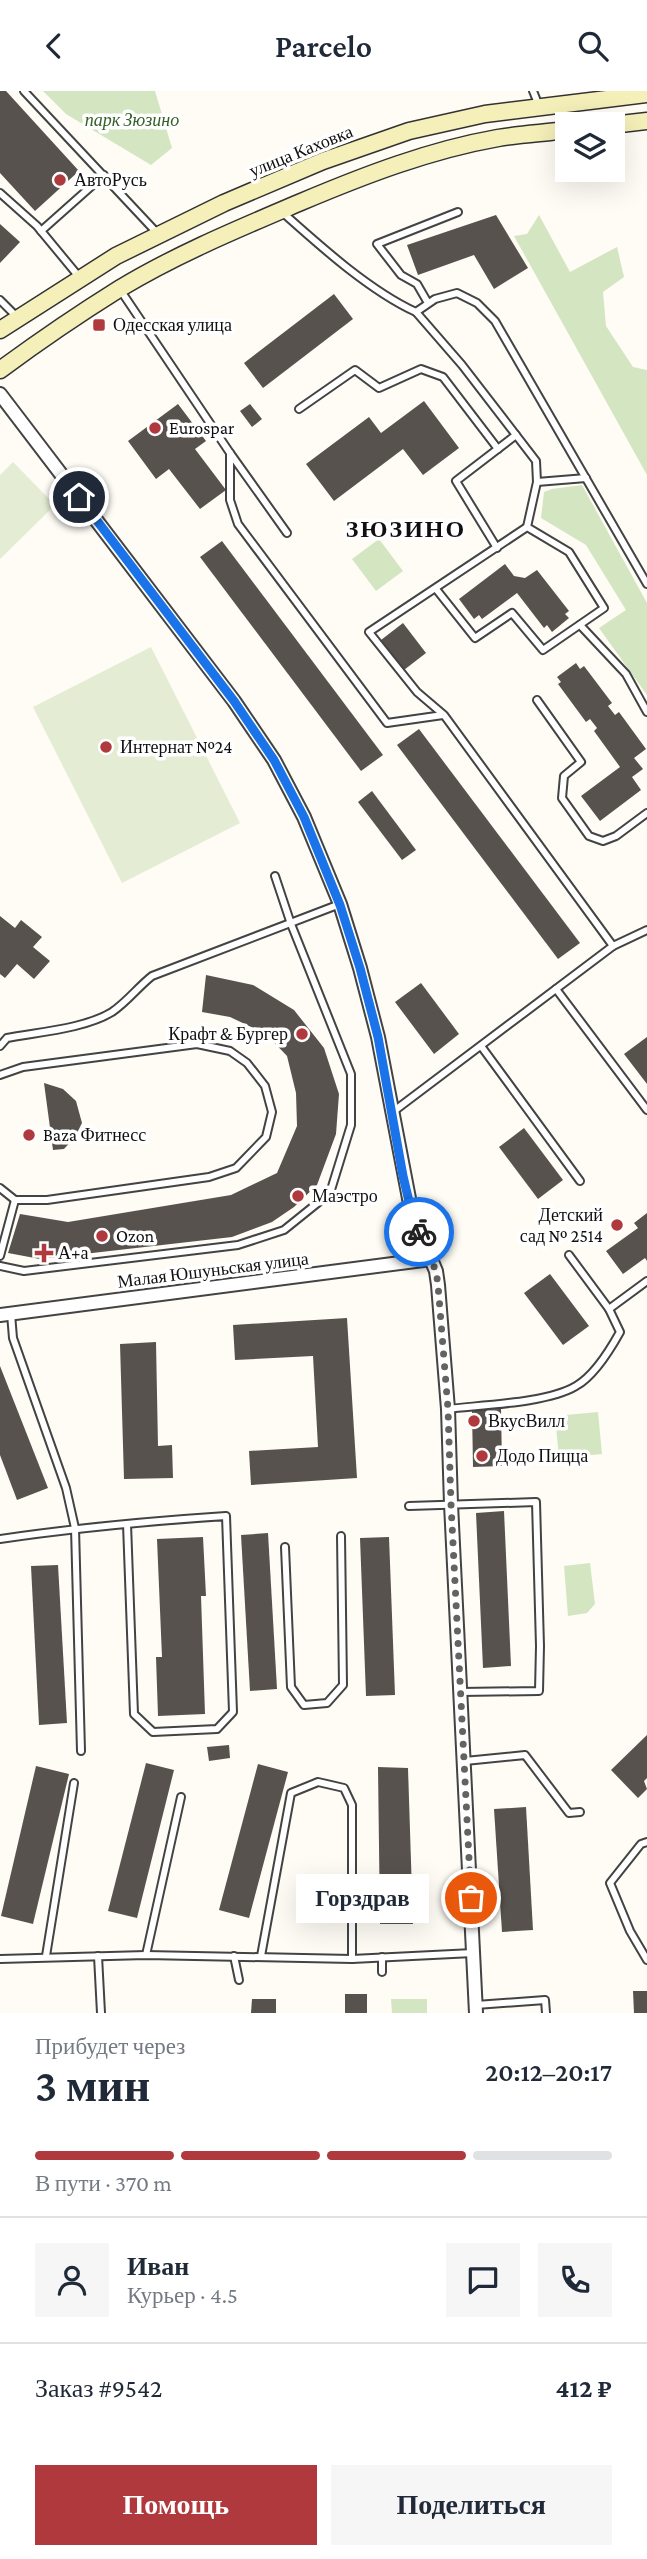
<!DOCTYPE html>
<html lang="ru">
<head>
<meta charset="utf-8">
<style>
  :root { --surface:#fff; --page:#f6f6f7; --text:#1f2937; --muted:#747a83; --line:#e0e1e3; --accent:#b0393e }
  body { margin:0; font-family:"Crimson Pro",serif; background:var(--page); color:var(--text); height:100vh; display:flex; flex-direction:column; font-size:26px; white-space:nowrap }
  * { box-sizing:border-box; margin:0 }
  p { font-size:23px; color:var(--muted) }
  .icon { flex:none; width:38px; height:38px; fill:none; stroke:currentColor; stroke-width:2; stroke-linecap:round; stroke-linejoin:round }
  .map { position:relative; height:1922px; overflow:hidden }
  .panel { display:flex; flex-direction:column; background:var(--surface); flex:1 }
  .panel>* { flex:none }
  .fabs { position:absolute; left:555px; top:21px; display:grid; gap:14px }
  .fabs a { display:grid; place-items:center; width:70px; height:70px; border-radius:0px; background:var(--surface); box-shadow:0 7px 28px #0002; font-size:35px }
  .pin { position:absolute; display:grid; place-items:center; width:60px; height:60px; color:#fff; margin:-30px; border:4px solid #fff; border-radius:50%; box-shadow:0 2px 7px #0007 }
  .courier { position:absolute; display:grid; place-items:center; width:70px; height:70px; margin:-35px; border:5px solid #1a73e8; border-radius:50%; background:#fff; color:#222; box-shadow:0 2px 9px #0007 }
  .bubble { position:absolute; height:49px; border-radius:0px; background:var(--surface); box-shadow:0 7px 28px #0002; font-size:23px; font-weight:600; line-height:49px; text-align:center }
  .overview em { font-style:normal; font-weight:600 }
  .overview div { display:flex; flex-direction:column-reverse }
  .overview { display:flex; align-items:center; justify-content:space-between; height:119px; padding:0 35px }
  h1 { font-size:46px; font-weight:600; line-height:52px }
  .bar { display:grid; grid-template-columns:repeat(4,1fr); gap:10px 7px; align-content:center; height:84px; padding:0 35px }
  .bar i { height:9px; border-radius:5px; background:var(--line) }
  .bar .selected { background:var(--accent) }
  .bar p { grid-column:span 4 }
  .line { display:flex; align-items:center; gap:18px; padding:0 35px; border-top:2px solid var(--line) }
  .line div { flex:1 }
  .round { display:grid; place-items:center; flex:none; width:74px; height:74px; border-radius:0px; background:var(--page) }
  .button { display:flex; gap:14px; margin-top:auto; padding:14px 35px }
  .button a { flex:1; height:80px; border-radius:0px; background:var(--accent); color:#fff; font-size:28px; font-weight:600; line-height:80px; text-align:center }
  .button a+a { background:var(--page); color:var(--text) }
  header { display:flex; justify-content:space-between; align-items:center; height:91px; padding:0 35px; background:var(--surface); font-size:32px; font-weight:600 }
  .map>svg:first-child { display:block }
</style>
</head>
<body>
<header><svg class="icon" aria-label="back" viewBox="0 0 24 24"><path d="M15 5l-7 7 7 7"/></svg>Parcelo<svg class="icon" aria-label="search" viewBox="0 0 24 24"><circle cx="10" cy="10" r="6"/><path d="M15 15l6 6"/></svg></header>
<div class="map">
<svg width="647" height="1922" viewBox="0 0 647 1922">
  <rect width="100%" height="100%" fill="#fefcf5"/>
  <g fill="#d4e5c2">
    <polygon points="43,0 155,0 172,57 151,74 66,23"/>
    <polygon points="539,124 570,181 617,156 624,186 603,201 606,235 633,276 647,279 647,384 514,145 527,143"/>
    <polygon points="582,394 647,512 647,604 599,537 626,519 586,454 541,427 544,401 552,398"/>
    <polygon points="379,448 403,480 376,500 352,468"/>
    <polygon points="598,1321 602,1363 559,1367 555,1325"/>
    <polygon points="590,1472 595,1513 587,1522 568,1525 564,1475"/>
    <polygon points="391,1908 427,1908 427,1922 392,1922"/>
  </g>
  <g fill="#e4edd3">
    <polygon points="13,371 55,414 0,468 0,384"/>
    <polygon points="151,556 240,732 122,792 33,616"/>
  </g>
  <g fill="#58524e">
    <polygon points="0,0 6,0 79,80 35,120 0,82"/>
    <polygon points="496,124 528,177 494,198 474,164 418,184 407,154"/>
    <polygon points="0,133 20,151 0,172"/>
    <polygon points="334,203 353,228 263,297 244,272"/>
    <polygon points="424,310 459,357 423,384 403,358 334,410 306,373 369,326 381,342"/>
    <polygon points="178,313 206,350 195,358 226,399 200,418 169,378 156,388 128,350"/>
    <polygon points="250,313 262,328 252,336 240,320"/>
    <polygon points="222,450 383,664 361,680 200,466"/>
    <polygon points="505,473 514,485 525,487 537,479 569,520 565,523 569,527 552,541 547,534 544,537 517,502 482,528 479,524 474,528 459,508"/>
    <polygon points="403,532 426,562 404,579 381,549"/>
    <polygon points="576,572 580,578 584,575 612,612 608,615 615,624 619,621 646,658 634,667 643,678 632,686 641,699 600,730 581,705 620,676 594,640 597,637 590,628 586,631 558,593 561,591 557,586"/>
    <polygon points="419,638 580,852 558,868 397,654"/>
    <polygon points="372,700 416,759 402,769 358,711"/>
    <polygon points="0,825 15,837 21,829 42,846 33,856 50,870 34,888 17,873 5,887 0,883"/>
    <polygon points="206,884 253,894 294,919 324,957 339,1003 336,1043 317,1094 294,1116 272,1131 232,1146 40,1168 8,1162 20,1123 68,1131 231,1104 277,1082 297,1035 296,1002 287,965 266,943 230,926 202,921"/>
    <polygon points="421,892 459,943 434,963 395,911"/>
    <polygon points="647,946 647,993 624,963"/>
    <polygon points="44,992 63,998 76,1010 82,1032 75,1046 64,1058 53,1059"/>
    <polygon points="524,1037 563,1089 538,1108 499,1056"/>
    <polygon points="647,1122 647,1170 645,1167 623,1183 606,1160 638,1137 634,1132"/>
    <polygon points="550,1183 589,1235 563,1254 524,1202"/>
    <polygon points="347,1227 357,1387 251,1394 249,1360 318,1356 313,1265 235,1269 233,1234"/>
    <polygon points="156,1251 158,1355 172,1354 173,1387 124,1388 120,1253"/>
    <polygon points="0,1275 48,1397 17,1409 0,1364"/>
    <polygon points="501,1318 502,1375 473,1376 472,1319"/>
    <polygon points="504,1420 511,1575 483,1577 476,1422"/>
    <polygon points="268,1442 277,1598 250,1600 241,1444"/>
    <polygon points="203,1446 206,1505 201,1505 205,1623 158,1625 156,1566 162,1566 157,1448"/>
    <polygon points="389,1446 395,1604 366,1605 360,1447"/>
    <polygon points="58,1474 67,1632 39,1634 31,1475"/>
    <polygon points="647,1644 647,1687 644,1690 647,1698 638,1707 611,1679"/>
    <polygon points="229,1654 230,1667 209,1670 207,1656"/>
    <polygon points="146,1672 174,1679 137,1827 108,1820"/>
    <polygon points="258,1673 288,1681 249,1827 219,1819"/>
    <polygon points="36,1675 69,1683 33,1833 1,1825"/>
    <polygon points="378,1676 408,1677 413,1833 380,1833"/>
    <polygon points="526,1716 533,1839 502,1841 494,1718"/>
    <polygon points="633,1900 647,1900 647,1922 634,1922"/>
    <rect x="345" y="1903" width="22" height="19"/>
    <polygon points="252,1908 276,1908 276,1922 251,1922"/>
  </g>
  <g fill="none" stroke-linecap="round" stroke-linejoin="round">
    <g stroke="#434343" stroke-width="10">
      <g id="lane">
        <polyline points="24,0 158,143"/>
        <polyline points="533,0 539,15"/>
        <polyline points="0,102 37,135 80,187"/>
        <path d="M282 121C320 155 370 200 416 221L435 208 457 202 477 212 495 230 647 493"/>
        <polyline points="41,140 104,84"/>
        <polyline points="121,200 230,362 287,442"/>
        <polyline points="0,209 18,227"/>
        <polyline points="428,212 417,193 401,184 377,153 458,121"/>
        <polyline points="416,221 462,274 536,370 537,391 527,436 569,461 604,517 543,559 512,522 475,547 436,498"/>
        <polyline points="299,318 355,279 379,297 421,278 443,286 498,358"/>
        <polyline points="230,362 230,409 238,433 387,632 443,624"/>
        <polyline points="537,391 586,387"/>
        <polyline points="527,436 369,541 417,601 444,624 613,855"/>
        <polyline points="497,457 456,390 516,344"/>
        <polyline points="580,534 626,583 647,621"/>
        <polyline points="537,609 581,671 564,685 562,707 589,745 603,750 616,745 647,722"/>
        <polyline points="556,898 647,1019"/>
        <path d="M0 955 7 947C38 941 84 938 112 921 127 911 138 896 152 885L340 813"/>
        <polyline points="481,955 580,1090"/>
        <polyline points="0,984 23,976 197,953 230,960 247,972 265,995 272,1021 266,1046 236,1077 209,1086 47,1109 15,1109 0,1097"/>
        <polyline points="394,1020 613,855 647,839"/>
        <polyline points="0,1165 15,1109"/>
        <polyline points="0,1175 24,1180 238,1154 284,1139 330,1102 351,1034 351,983 291,833 275,785"/>
        <polyline points="609,1218 647,1190"/>
        <polyline points="11,1223 13,1247 66,1397 75,1437 81,1660"/>
        <path d="M448 1318C482 1314 548 1312 576 1295 594 1285 610 1259 620 1241L609 1218 569 1164"/>
        <polyline points="409,1415 536,1411 540,1555 539,1600 461,1601"/>
        <path d="M0 1448C75 1437 150 1430 226 1425L233 1621 217 1638 153 1641 134 1623 127 1433"/>
        <polyline points="285,1456 291,1596 304,1614 327,1612 343,1594 341,1445"/>
        <polyline points="465,1670 525,1664 569,1722 580,1721"/>
        <polyline points="647,1751 641,1753 610,1792 630,1840 647,1869"/>
        <polyline points="146,1864 181,1706"/>
        <polyline points="46,1865 74,1692"/>
        <polyline points="98,1865 101,1922"/>
        <polyline points="234,1865 239,1889"/>
        <polyline points="261,1865 291,1702 318,1691 344,1697 352,1714 352,1868"/>
        <polyline points="382,1866 382,1881"/>
        <polyline points="0,1868 146,1864 352,1868 473,1862"/>
        <polyline points="476,1914 545,1909 546,1922"/>
      </g>
    </g>
    <g stroke="#434343" stroke-width="16">
      <g id="street">
        <polyline points="0,303 234,610 274,669 304,726 340,813 360,877 378,946 412,1123 436,1180 438,1194 448,1318 451,1413 476,1922"/>
        <polyline points="0,1224 431,1168"/>
      </g>
    </g>
    <g stroke="#323232" stroke-width="19">
      <g id="secondary">
        <polyline points="612,34 647,30"/>
        <polyline points="0,239 116,165 224,112 323,70 409,40 485,23 647,3"/>
        <path d="M0 279C38 251 79 223 119 198 177 163 240 137 301 111 365 84 430 59 498 47 521 43 544 42 567 39"/>
      </g>
    </g>
    <use href="#lane" stroke="#fff" stroke-width="6"/>
    <use href="#street" stroke="#fff" stroke-width="12"/>
    <use href="#secondary" stroke="#f5efb9" stroke-width="16"/>
  </g>
  <g fill="none" stroke-linecap="round" stroke-linejoin="round">
    <polyline stroke="#636360" stroke-width="7" stroke-dasharray="0 12.6" points="419,1141 436,1180 438,1194 448,1318 451,1413 471,1807"/>
    <polyline stroke="#1a73e8" stroke-width="9" points="79,406 234,610 274,669 304,726 340,814 360,877 378,946 403,1085 412,1123 419,1141"/>
  </g>
  <g fill="#b0393e" stroke="#fff" stroke-width="2.5">
    <circle cx="60" cy="89" r="7"/>
    <rect x="92" y="227" width="14" height="14" rx="3.5"/>
    <circle cx="155" cy="337" r="7"/>
    <circle cx="106" cy="656" r="7"/>
    <circle cx="302" cy="943" r="7"/>
    <circle cx="29" cy="1044" r="7"/>
    <circle cx="298" cy="1105" r="7"/>
    <circle cx="617" cy="1134" r="7"/>
    <circle cx="102" cy="1145" r="7"/>
    <path d="M40.5 1151.5h7v7h7v7h-7v7h-7v-7h-7v-7h7z"/>
    <circle cx="474" cy="1330" r="7"/>
    <circle cx="482" cy="1365" r="7"/>
  </g>
  <g text-anchor="middle" stroke-width="7" stroke-linejoin="round" paint-order="stroke">
    <g font-size="18" font-style="italic" fill="#346128" stroke="#fff">
      <text x="132" y="35">парк Зюзино</text>
    </g>
    <g font-size="18" fill="#101010" stroke="#fff">
      <text transform="translate(301 60) rotate(-22)" y="6">улица Каховка</text>
      <text transform="translate(213 1179) rotate(-7)" y="6">Малая Юшуньская улица</text>
    </g>
    <g font-size="18" fill="#101010" stroke="#fff" text-anchor="start">
      <text x="74" y="95">АвтоРусь</text>
      <text x="113" y="240">Одесская улица</text>
      <text x="169" y="343">Eurospar</text>
      <text x="120" y="662">Интернат №24</text>
      <text x="288" y="949" text-anchor="end">Крафт &amp; Бургер</text>
      <text x="43" y="1050">Baza Фитнесс</text>
      <text x="312" y="1111">Маэстро</text>
      <text x="603" y="1130" text-anchor="end">Детский<tspan x="603" dy="21">сад № 2514</tspan></text>
      <text x="116" y="1151">Ozon</text>
      <text x="58" y="1168">А+а</text>
      <text x="488" y="1336">ВкусВилл</text>
      <text x="496" y="1371">Додо Пицца</text>
    </g>
    <g font-size="24" font-weight="bold" letter-spacing="2" fill="#101010" stroke="#fff">
      <text x="406" y="446">ЗЮЗИНО</text>
    </g>
  </g>
</svg>
<div class="fabs">
<a><svg class="icon" aria-label="layers" viewBox="0 0 24 24"><path d="M12 4l9 5-9 5-9-5zM3 14l9 5 9-5"/></svg></a>
</div>
<div class="pin" style="left:471px;top:1807px;background:#ea580c"><svg class="icon" aria-label="bag" viewBox="0 0 24 24"><path d="M5 8h14l-1 12H6zM9 8a3 3 0 0 1 6 0"/></svg></div>
<div class="pin" style="left:79px;top:406px;background:#1f2937"><svg class="icon" aria-label="home" viewBox="0 0 24 24"><path d="M3 11l9-7 9 7M6 9v11h12V9"/></svg></div>
<div class="courier" style="left:419px;top:1141px"><svg class="icon" aria-label="bike" viewBox="0 0 24 24"><circle cx="6" cy="16" r="4"/><circle cx="18" cy="16" r="4"/><path d="M6 16l4-8h5l3 8M10 8l3 8H6M13 5h3"/></svg></div>
<div class="bubble" style="left:296px;top:1783px;width:133px">Горздрав</div>
</div>
<section class="panel">
<div class="overview"><div><h1>3 мин</h1><p>Прибудет через</p></div><em>20:12–20:17</em></div>
<div class="bar"><i class="selected"></i><i class="selected"></i><i class="selected"></i><i></i><p>В пути · 370 m</p></div>
<div class="line" style="height:126px"><a class="round"><svg class="icon" aria-label="person" viewBox="0 0 24 24"><circle cx="12" cy="8" r="4"/><path d="M4 21q1-7 8-7t8 7"/></svg></a><div><b>Иван</b><p>Курьер · 4.5</p></div><a class="round"><svg class="icon" aria-label="chat" viewBox="0 0 24 24"><path d="M4 5h16v11H9l-5 4z"/></svg></a><a class="round"><svg class="icon" aria-label="phone" viewBox="0 0 24 24"><path d="M5 4h4l2 5-3 2q2 4 5 5l2-3 5 2v4C11 20 4 13 5 4z"/></svg></a></div>
<div class="line" style="height:91px"><div>Заказ #9542</div><b>412 ₽</b></div>
<div class="button"><a>Помощь</a><a>Поделиться</a></div>
</section>
</body>
</html>
